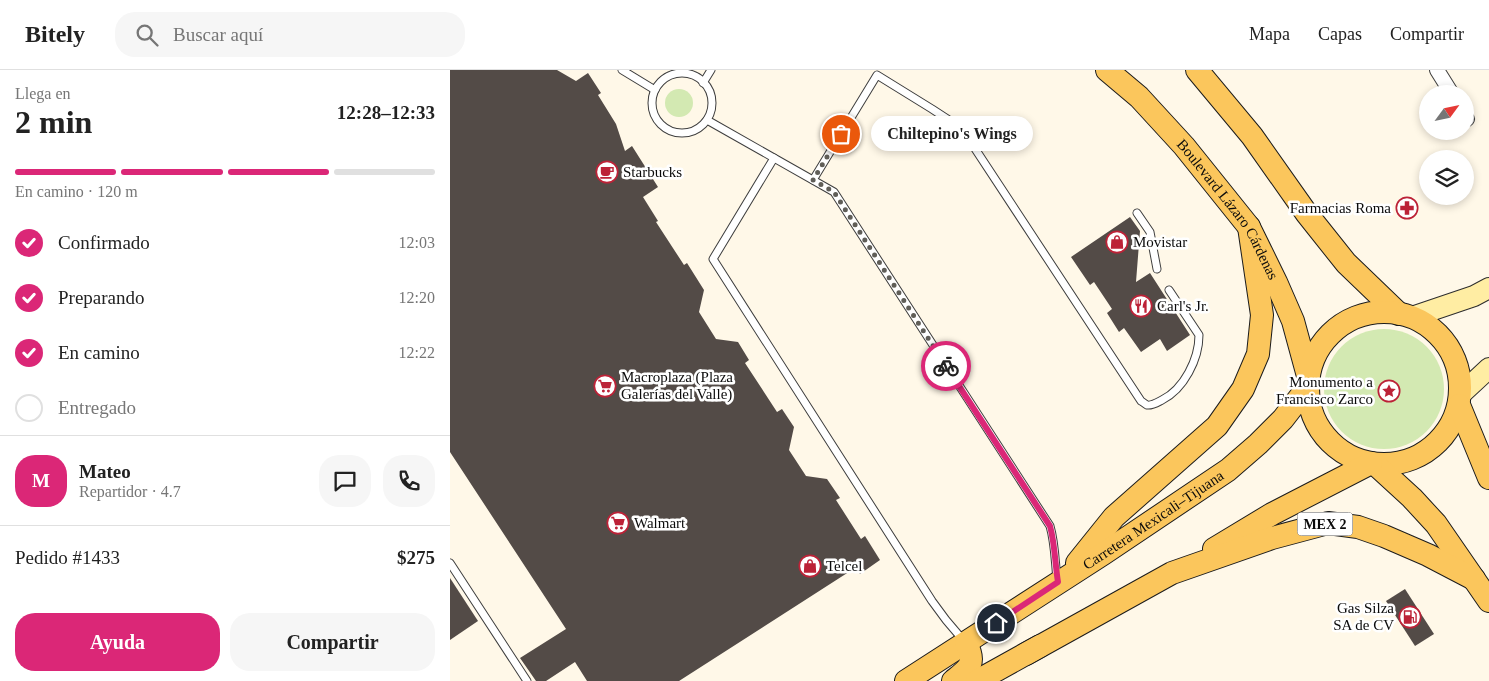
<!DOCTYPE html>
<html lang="es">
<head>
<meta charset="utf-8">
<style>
  :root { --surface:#fff; --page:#f6f6f6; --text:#222; --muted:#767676; --line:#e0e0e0; --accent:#db2777 }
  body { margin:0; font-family:"Times New Roman",serif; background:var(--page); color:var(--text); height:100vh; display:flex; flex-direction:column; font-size:19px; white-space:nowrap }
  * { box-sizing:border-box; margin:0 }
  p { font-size:16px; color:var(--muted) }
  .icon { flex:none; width:28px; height:28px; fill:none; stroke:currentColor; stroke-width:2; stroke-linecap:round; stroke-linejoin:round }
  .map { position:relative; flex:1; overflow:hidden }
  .sheet { display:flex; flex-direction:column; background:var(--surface); width:450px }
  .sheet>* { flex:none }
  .needle { width:32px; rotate:57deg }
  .fabs { position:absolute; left:969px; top:15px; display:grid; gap:10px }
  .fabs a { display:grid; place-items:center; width:55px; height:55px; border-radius:50%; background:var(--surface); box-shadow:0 2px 8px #0003; font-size:25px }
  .pin { position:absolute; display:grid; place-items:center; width:42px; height:42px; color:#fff; margin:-21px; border:2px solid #fff; border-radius:50%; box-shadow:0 1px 5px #0007 }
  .courier { position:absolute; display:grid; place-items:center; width:50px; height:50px; margin:-25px; border:4px solid #db2777; border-radius:50%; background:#fff; color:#222; box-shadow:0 1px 6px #0007 }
  .bubble { position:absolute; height:35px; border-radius:18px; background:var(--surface); box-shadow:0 2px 8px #0003; font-size:16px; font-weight:700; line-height:35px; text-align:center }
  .head em { font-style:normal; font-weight:700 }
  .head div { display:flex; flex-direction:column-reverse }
  .head { display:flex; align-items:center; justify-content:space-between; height:85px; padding:0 15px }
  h1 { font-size:32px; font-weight:700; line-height:38px }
  .bar { display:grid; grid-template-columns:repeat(4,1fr); gap:8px 5px; align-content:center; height:60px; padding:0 15px }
  .bar i { height:6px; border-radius:4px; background:var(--line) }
  .bar .on { background:var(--accent) }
  .bar p { grid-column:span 4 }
  .line { display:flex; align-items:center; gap:12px; padding:0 15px; border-top:1px solid var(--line) }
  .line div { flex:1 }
  .round { display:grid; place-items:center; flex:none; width:52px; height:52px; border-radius:20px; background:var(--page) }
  ol { padding:0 15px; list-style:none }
  li { display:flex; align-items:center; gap:15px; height:55px }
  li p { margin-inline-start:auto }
  li .icon { padding:5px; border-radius:50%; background:var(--accent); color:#fff; stroke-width:4 }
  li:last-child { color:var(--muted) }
  li i { width:28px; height:28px; border:2px solid var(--line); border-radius:50% }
  .button { display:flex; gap:10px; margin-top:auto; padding:10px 15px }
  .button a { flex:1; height:58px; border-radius:20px; background:var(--accent); color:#fff; font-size:20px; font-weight:700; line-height:58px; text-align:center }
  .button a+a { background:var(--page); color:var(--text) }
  header { display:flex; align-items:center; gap:30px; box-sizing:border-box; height:70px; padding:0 25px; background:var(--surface); border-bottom:1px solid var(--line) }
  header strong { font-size:24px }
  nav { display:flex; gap:28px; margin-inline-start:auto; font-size:18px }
  .search { width:350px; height:45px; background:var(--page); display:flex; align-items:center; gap:12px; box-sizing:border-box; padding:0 18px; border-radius:20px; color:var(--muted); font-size:19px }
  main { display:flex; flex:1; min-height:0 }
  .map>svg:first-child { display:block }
</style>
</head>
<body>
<header>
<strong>Bitely</strong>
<div class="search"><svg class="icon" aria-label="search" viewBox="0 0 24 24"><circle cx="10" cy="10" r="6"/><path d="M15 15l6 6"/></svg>Buscar aquí</div>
<nav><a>Mapa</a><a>Capas</a><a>Compartir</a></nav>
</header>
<main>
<section class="sheet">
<div class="head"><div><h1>2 min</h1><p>Llega en</p></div><em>12:28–12:33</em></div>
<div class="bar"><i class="on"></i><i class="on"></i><i class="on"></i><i></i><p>En camino · 120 m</p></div>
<ol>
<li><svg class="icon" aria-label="check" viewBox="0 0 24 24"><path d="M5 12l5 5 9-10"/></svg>Confirmado<p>12:03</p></li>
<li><svg class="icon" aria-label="check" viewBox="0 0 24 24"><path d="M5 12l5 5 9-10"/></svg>Preparando<p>12:20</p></li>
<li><svg class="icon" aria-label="check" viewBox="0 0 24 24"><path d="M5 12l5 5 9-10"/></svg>En camino<p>12:22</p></li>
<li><i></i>Entregado</li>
</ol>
<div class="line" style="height:90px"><b class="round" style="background:var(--accent);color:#fff">M</b><div><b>Mateo</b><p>Repartidor · 4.7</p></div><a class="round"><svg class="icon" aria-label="chat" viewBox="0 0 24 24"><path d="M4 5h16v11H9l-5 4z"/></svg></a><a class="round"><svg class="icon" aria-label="phone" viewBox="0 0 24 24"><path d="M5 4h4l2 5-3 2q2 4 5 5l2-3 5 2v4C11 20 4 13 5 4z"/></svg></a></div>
<div class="line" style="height:65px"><div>Pedido #1433</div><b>$275</b></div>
<div class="button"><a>Ayuda</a><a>Compartir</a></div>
</section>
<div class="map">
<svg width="1039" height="611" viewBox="0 0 1039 611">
  <rect width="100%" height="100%" fill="#fff8e8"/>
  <g fill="#d3e9b2">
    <circle cx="229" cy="33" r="14"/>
    <circle cx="934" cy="319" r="60"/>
  </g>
  <g fill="#534b47">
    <polygon points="0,0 107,0 126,11 138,3 151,23 148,25 166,54 175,81 182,76 208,117 193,127 208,151 206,152 234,195 237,193 254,220 249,242 266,269 288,272 299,290 295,293 327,342 332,339 344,357 339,380 356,406 377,409 390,428 386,430 411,469 415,466 430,490 410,504 405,498 229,611 137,611 125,592 96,611 86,611 70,588 116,559 0,382"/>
    <polygon points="680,147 690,161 686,212 700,203 740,265 717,281 710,269 691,282 674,258 669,262 657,243 662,239 644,212 640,215 621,187"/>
    <polygon points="0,508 28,551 0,570"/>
    <polygon points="955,519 984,564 965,576 936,531"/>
  </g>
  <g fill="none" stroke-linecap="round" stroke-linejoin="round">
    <g stroke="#3e3e3e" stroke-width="9">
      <g id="lane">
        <polyline points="172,0 205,20"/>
        <circle cx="232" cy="33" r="30"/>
        <polyline points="253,13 261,0"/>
        <path d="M257 50 384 122 600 456C605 473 605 491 607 509"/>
        <polyline points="324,88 263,189 482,531 496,550 513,570"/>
        <path d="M363 110 427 5 482 39 505 54 520 71 691 331C693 332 695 334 697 335 702 336 708 332 712 330 734 319 749 289 749 265L719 220"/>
        <polyline points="687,143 700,162 707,199"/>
        <polyline points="0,493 77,611"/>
      </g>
    </g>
    <g stroke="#3e3e3e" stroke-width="16">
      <g id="street">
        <polyline points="987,0 1002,24"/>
        <polyline points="1015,45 1017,49"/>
      </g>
    </g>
    <g stroke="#2d2d2d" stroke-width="22">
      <g id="secondary">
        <polyline points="962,247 1024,226 1039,218"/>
        <polyline points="1010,325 1039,298"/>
      </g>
    </g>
    <g stroke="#1c1c1c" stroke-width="24">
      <g id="primary">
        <path id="s1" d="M657 0 689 27 734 76 799 157 826 212 843 251 858 306"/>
        <polyline points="747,0 802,66 857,144 896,193 949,244"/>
        <circle cx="934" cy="318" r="76"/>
        <polyline points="1009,335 1039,408"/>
        <polyline points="926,395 962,428 986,454 1039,531"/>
        <polyline points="764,479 822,444 921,393"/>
        <polyline points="627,493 664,447 767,356 793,319 808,284 812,245 799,157"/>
        <polyline points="576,584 722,503 822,468 878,453 908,457 934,466 978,485 1024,509"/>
        <path id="s2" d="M456 611 653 484 778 400 808 374 833 349 857 318"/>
        <path d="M503 611C519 598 527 594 516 573"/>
        <polyline points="527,611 590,576"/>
      </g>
    </g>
    <use href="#lane" stroke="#fff" stroke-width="7"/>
    <use href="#street" stroke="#fff" stroke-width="14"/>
    <use href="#secondary" stroke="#ffeda3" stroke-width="20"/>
    <use href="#primary" stroke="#fbc65c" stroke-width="22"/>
  </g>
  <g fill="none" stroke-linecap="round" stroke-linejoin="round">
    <polyline stroke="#605e58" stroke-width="5" stroke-dasharray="0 9" points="391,64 363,110 384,122 496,296"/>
    <path stroke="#db2777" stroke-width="6" d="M496 296 600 456C605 474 605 494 608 512L546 553"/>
  </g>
  <defs>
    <g id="cafe-ring" transform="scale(1.125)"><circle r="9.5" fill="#fff" stroke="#bc2237" stroke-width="1.5"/><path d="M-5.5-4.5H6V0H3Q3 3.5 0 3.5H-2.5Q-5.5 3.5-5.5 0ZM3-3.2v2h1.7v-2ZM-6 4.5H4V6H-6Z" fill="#bc2237"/></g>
    <g id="pharmacy-ring" transform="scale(1.125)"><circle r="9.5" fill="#fff" stroke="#bc2237" stroke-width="1.5"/><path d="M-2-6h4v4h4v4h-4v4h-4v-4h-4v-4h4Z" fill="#bc2237"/></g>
    <g id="shop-ring" transform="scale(1.125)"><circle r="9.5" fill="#fff" stroke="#bc2237" stroke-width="1.5"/><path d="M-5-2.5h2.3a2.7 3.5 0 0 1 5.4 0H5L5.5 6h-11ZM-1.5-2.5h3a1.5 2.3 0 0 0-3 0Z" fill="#bc2237"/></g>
    <g id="restaurant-ring" transform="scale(1.125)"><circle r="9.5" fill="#fff" stroke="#bc2237" stroke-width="1.5"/><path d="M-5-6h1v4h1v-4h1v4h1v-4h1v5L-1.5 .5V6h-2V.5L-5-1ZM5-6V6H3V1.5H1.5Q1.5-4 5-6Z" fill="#bc2237"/></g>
    <g id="supermarket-ring" transform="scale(1.125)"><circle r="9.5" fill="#fff" stroke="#bc2237" stroke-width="1.5"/><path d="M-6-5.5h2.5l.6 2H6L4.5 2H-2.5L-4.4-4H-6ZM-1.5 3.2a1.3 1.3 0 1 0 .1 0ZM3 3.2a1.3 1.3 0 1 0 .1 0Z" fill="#bc2237"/></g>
    <g id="sight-ring" transform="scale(1.125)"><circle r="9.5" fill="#fff" stroke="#bc2237" stroke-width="1.5"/><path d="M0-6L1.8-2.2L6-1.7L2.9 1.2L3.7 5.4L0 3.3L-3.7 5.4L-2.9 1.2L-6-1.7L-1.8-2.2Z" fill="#bc2237"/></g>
    <g id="fuel-ring" transform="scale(1.125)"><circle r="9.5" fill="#fff" stroke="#bc2237" stroke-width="1.5"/><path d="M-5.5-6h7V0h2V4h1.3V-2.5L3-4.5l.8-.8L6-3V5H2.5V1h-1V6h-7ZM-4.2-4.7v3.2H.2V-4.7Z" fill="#bc2237"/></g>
  </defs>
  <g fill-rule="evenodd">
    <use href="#cafe-ring" x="157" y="102"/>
    <use href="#pharmacy-ring" x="957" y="138"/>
    <use href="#shop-ring" x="667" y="172"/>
    <use href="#restaurant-ring" x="691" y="236"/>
    <use href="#supermarket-ring" x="155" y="316"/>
    <use href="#sight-ring" x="939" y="321"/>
    <use href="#supermarket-ring" x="168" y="453"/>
    <use href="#shop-ring" x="360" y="496"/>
    <use href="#fuel-ring" x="960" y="547"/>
  </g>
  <g text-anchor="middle" stroke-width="5" stroke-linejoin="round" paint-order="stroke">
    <rect fill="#fff" stroke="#545454" stroke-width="1" x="847.5" y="442.5" width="55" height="23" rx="4"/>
    <g font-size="14" font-weight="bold" fill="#0b0b0b">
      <text x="875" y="459">MEX 2</text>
    </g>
    <g font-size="15" fill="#0b0b0b" stroke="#fff" text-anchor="start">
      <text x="173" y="107">Starbucks</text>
      <text x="941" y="143" text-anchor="end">Farmacias Roma</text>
      <text x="683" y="177">Movistar</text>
      <text x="707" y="241">Carl's Jr.</text>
      <text x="171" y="312">Macroplaza (Plaza<tspan x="171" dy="17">Galerías del Valle)</tspan></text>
      <text x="923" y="317" text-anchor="end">Monumento a<tspan x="923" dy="17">Francisco Zarco</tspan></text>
      <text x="184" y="458">Walmart</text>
      <text x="376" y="501">Telcel</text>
      <text x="944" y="543" text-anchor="end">Gas Silza<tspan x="944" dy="17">SA de CV</tspan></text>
    </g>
    <g font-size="15" fill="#0b0b0b" stroke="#fff">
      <text dy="5" stroke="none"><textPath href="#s1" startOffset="186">Boulevard Lázaro Cárdenas</textPath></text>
      <text dy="5" stroke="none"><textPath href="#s2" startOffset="295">Carretera Mexicali–Tijuana</textPath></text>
    </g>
  </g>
</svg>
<div class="fabs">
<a><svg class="needle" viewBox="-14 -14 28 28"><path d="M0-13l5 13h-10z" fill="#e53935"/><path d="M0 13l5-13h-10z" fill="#767676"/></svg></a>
<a><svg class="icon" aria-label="layers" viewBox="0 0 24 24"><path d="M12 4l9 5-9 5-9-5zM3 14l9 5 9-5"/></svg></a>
</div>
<div class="pin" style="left:391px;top:64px;background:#ea580c"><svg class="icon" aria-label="bag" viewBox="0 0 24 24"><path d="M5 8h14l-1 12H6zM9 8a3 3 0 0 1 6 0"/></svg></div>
<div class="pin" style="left:546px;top:553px;background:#1f2937"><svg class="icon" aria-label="home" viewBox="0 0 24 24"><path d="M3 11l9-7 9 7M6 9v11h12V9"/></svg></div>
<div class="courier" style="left:496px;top:296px"><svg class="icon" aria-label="bike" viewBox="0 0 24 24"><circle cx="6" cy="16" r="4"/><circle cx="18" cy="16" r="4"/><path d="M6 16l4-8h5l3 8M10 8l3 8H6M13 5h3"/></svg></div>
<div class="bubble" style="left:421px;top:46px;width:162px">Chiltepino's Wings</div>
</div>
</main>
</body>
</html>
